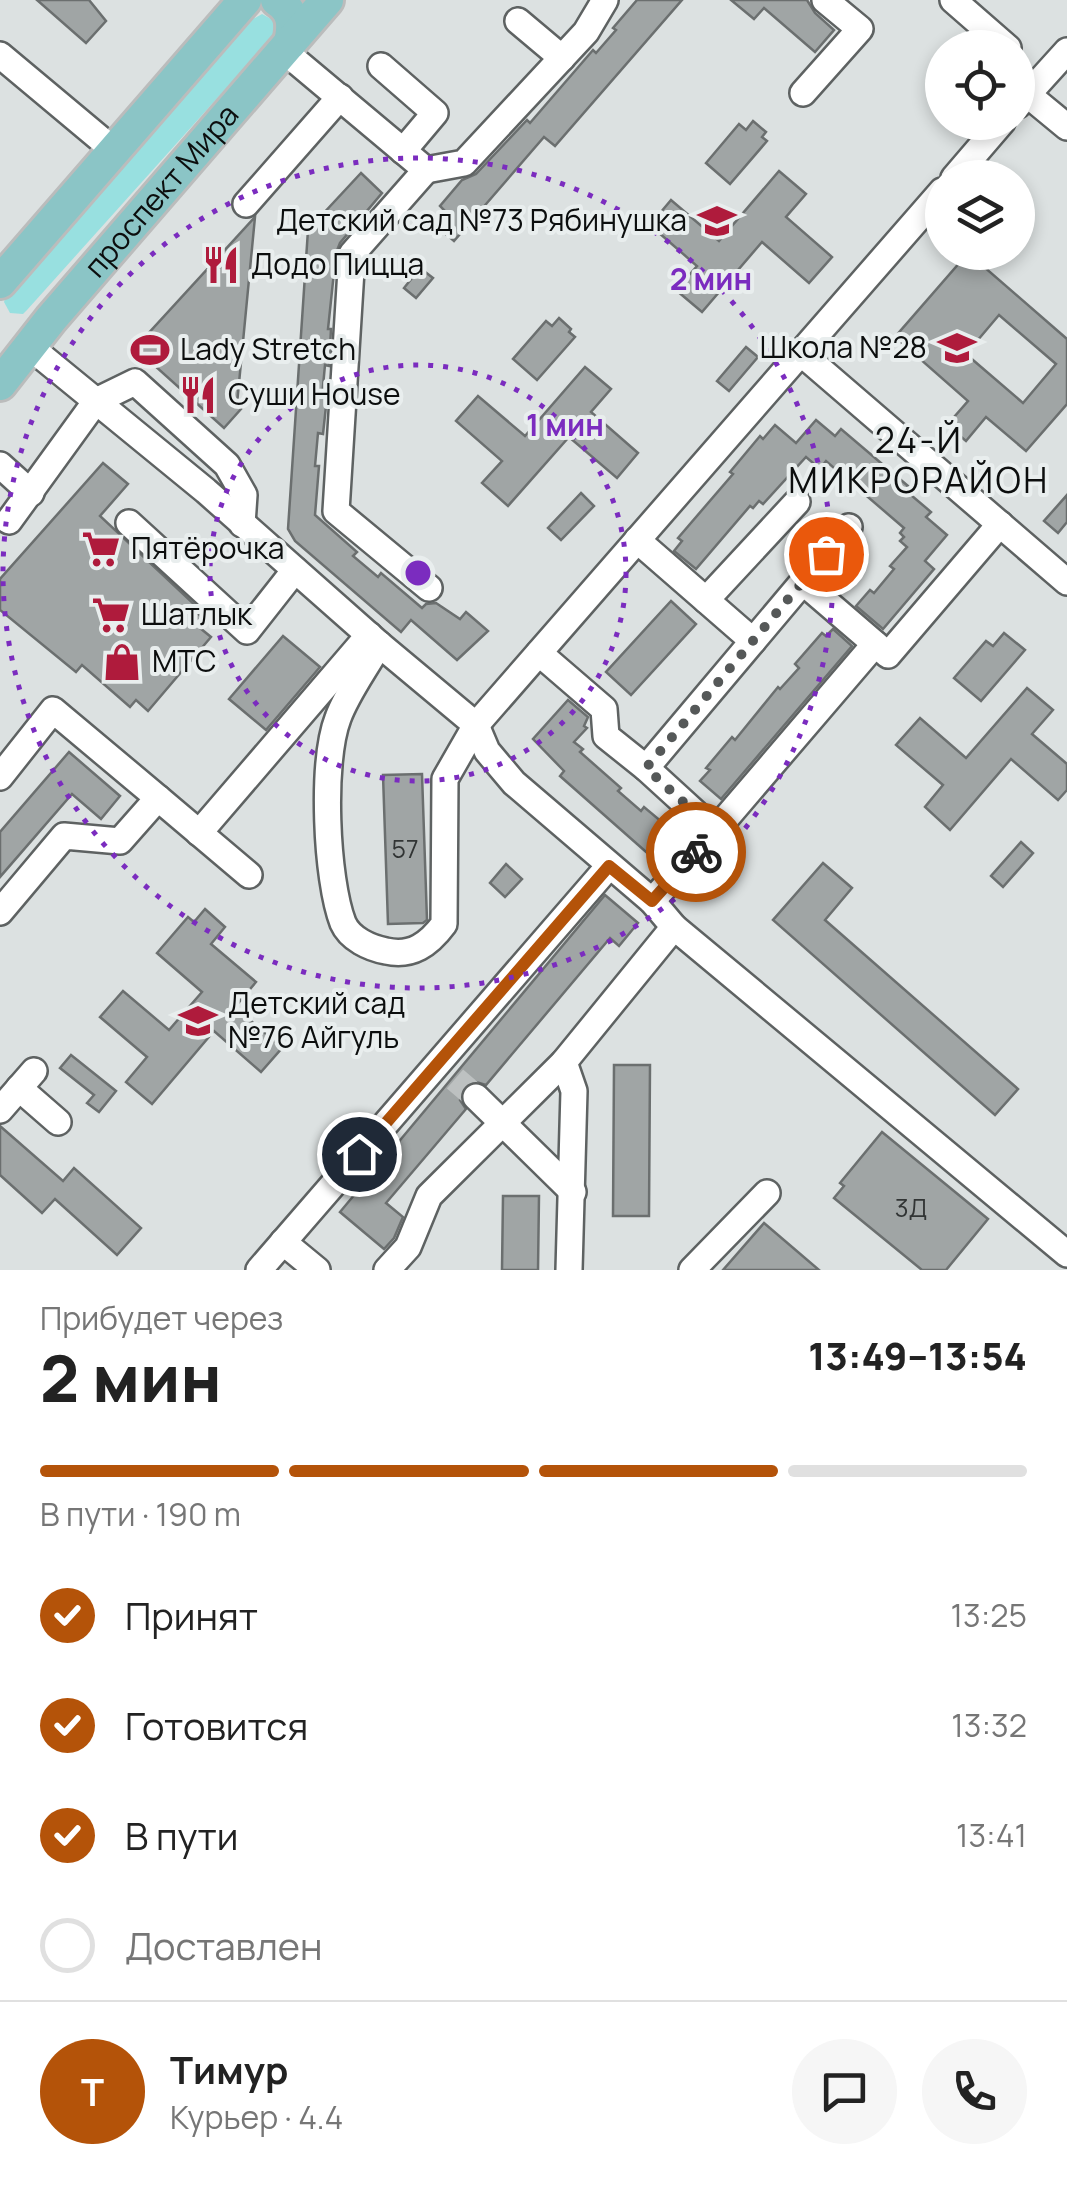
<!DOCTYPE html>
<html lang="ru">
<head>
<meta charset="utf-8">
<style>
  :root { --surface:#fff; --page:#f6f6f6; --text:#222; --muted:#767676; --line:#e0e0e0; --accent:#b45309 }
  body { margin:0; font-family:Manrope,sans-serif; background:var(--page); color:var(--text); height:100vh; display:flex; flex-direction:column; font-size:38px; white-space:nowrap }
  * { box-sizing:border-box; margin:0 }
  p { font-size:32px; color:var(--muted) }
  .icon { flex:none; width:55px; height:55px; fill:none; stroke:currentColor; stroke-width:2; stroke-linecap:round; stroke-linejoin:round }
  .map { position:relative; height:1270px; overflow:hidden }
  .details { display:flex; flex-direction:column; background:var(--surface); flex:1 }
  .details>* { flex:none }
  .buttons { position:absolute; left:925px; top:30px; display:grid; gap:20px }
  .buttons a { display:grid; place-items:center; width:110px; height:110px; border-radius:50%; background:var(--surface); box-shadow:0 5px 15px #0003; font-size:50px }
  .pin { position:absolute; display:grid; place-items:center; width:85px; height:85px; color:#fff; margin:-42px; border:5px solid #fff; border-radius:50%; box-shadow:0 2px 10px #0007 }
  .courier { position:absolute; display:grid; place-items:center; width:100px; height:100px; margin:-50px; border:8px solid #b45309; border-radius:50%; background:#fff; color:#222; box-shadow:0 2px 12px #0007 }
  .headline em { font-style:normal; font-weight:800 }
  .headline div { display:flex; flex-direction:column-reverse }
  .headline { display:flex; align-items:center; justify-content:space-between; height:170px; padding:0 40px }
  h1 { font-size:65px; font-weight:800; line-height:75px }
  .bar { display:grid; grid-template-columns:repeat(4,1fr); gap:15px 10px; align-content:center; height:120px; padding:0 40px }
  .bar i { height:12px; border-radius:8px; background:var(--line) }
  .bar .on { background:var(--accent) }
  .bar p { grid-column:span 4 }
  .line { display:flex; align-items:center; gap:25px; padding:0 40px; border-top:2px solid var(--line) }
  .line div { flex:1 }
  .round { display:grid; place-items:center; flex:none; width:105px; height:105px; border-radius:52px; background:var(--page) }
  ol { padding:0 40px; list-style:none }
  li { display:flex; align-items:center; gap:30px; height:110px }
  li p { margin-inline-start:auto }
  li .icon { padding:10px; border-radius:50%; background:var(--accent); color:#fff; stroke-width:4 }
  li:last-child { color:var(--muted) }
  li i { width:55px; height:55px; border:5px solid var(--line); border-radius:50% }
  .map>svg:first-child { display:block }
</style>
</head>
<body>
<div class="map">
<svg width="1067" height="1270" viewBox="0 0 1067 1270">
  <rect width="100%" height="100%" fill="#dce1e1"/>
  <polygon fill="#98e0e0" points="262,14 275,21 273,36 27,310 23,314 10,313 4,302 7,293 253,19"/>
  <g fill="#a0a5a5" stroke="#6b6f6f" stroke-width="2.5" fill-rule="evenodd">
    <polygon points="37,0 89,0 106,21 86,43"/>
    <polygon points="637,0 682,0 555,146 544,137 454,241 433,223 444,210 440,206 462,180 476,174 527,120 530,123 593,50 596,53 616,30 613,28"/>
    <polygon points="731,0 807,0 815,13 834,30 815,52 764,8 754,19"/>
    <polygon points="753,121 766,132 762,137 767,141 730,184 706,163 739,124 746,130"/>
    <polygon points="779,171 806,194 786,217 832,257 809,283 762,242 702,312 676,290 697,266 650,225 671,200 719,241"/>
    <polygon points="361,173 382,193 340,243 336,253 328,329 331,329 329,366 325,365 322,397 327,397 323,434 318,433 315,466 319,466 315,515 357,552 353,556 378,577 381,573 422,608 426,604 436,603 460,619 466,612 488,631 457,660 411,620 401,632 295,541 288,529 308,230"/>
    <polygon points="255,217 237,404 241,409 224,428 135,348"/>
    <path d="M968 253 1067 339V404L1026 451 986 417 966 441 947 425 968 401 895 337ZM999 315 1056 364 1023 403 966 354Z"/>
    <polygon points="420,268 433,278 416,298 404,288"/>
    <polygon points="559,318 571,329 569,332 575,337 537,380 513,359 546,321 552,326"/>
    <polygon points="746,347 758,357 729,391 717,381"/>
    <polygon points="585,367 611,389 591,412 638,453 617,478 569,437 508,506 482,483 502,461 456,421 478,396 525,436"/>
    <polygon points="816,420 835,436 841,429 908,486 905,490 931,512 926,517 947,535 925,561 934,569 883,629 856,606 870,590 874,593 894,569 890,566 907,547 900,541 904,537 900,533 904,528 826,461 820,469 806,457 763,504 759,501 753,508 750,506 696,569 674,551 682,541 678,538 733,474 730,472 760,436 763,439 775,425 796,443"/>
    <polygon points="103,463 128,484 100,516 196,606 193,609 206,621 200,628 211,637 148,711 136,700 130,707 82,665 76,672 0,610 0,579"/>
    <polygon points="581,493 594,506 561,540 548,528"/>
    <polygon points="1067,495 1067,522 1058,533 1044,521"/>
    <polygon points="671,601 696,624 631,695 606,672"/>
    <polygon points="833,629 852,646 721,799 700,781 710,770 706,768 732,737 735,740 778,687 780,689 799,668 795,664 822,633 826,636"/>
    <polygon points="1004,633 1025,650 981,701 954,678 986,641 993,646"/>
    <polygon points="283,636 320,667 266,730 229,699"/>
    <polygon points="1027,688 1053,710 1032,734 1067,764 1067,790 1058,800 1011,759 950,830 925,807 943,785 896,745 920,718 966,758"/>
    <polygon points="568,700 588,717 584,726 587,728 574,742 583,749 580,752 621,788 618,791 641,811 644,807 675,833 672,837 681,845 662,866 560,776 564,771 533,739"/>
    <polygon points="69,752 120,796 101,819 72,794 0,877 0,832"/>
    <polygon points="422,774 427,920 423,923 388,924 383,775"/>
    <polygon points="1021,842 1033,853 1003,887 991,876"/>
    <polygon points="823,863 852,888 825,920 1018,1089 995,1115 773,920"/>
    <polygon points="506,864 522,879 505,897 490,883"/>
    <polygon points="605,895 638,923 619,946 610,938 486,1085 473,1081 464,1086 460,1100 466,1109 386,1203 403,1217 394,1238 384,1249 340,1212"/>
    <polygon points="205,909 225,927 211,944 256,982 235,1007 282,1048 261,1072 214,1031 152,1104 126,1082 147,1057 100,1017 123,991 169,1030 202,992 157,953 188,917 194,922"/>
    <polygon points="71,1055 116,1091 99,1112 87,1103 94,1095 60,1068"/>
    <polygon points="614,1065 650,1065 649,1216 613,1216"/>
    <polygon points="0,1126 63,1181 74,1168 141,1228 117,1255 55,1199 42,1213 0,1175"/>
    <polygon points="882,1132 988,1219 946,1270 922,1270 834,1198 844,1186 840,1183"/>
    <polygon points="503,1196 539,1196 538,1270 502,1270"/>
    <polygon points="764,1223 819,1270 723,1270"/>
  </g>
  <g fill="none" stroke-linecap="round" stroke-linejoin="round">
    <polyline stroke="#bdc1c1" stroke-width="25" stroke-dasharray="25 12" stroke-linecap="butt" points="455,1079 476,1097"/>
    <g stroke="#5e6262" stroke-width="30">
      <g id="minor">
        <polyline points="953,0 1008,48"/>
        <polyline points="518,21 562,58"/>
        <polyline points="284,51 426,170 352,254 336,511 429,588"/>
        <polyline points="0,55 116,152"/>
        <polyline points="381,66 435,113 403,151"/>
        <polyline points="803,93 860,29 825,0"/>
        <polyline points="1027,94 1067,127"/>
        <polyline points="1018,105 1067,51"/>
        <polyline points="426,170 464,163 586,32 605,0"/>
        <polyline points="954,178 1002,122"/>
        <polyline points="246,204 340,97"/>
        <polyline points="30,347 206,491 379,644 476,725 487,751 514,783 652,901 674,927 1067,1254"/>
        <polyline points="801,353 1067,582"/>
        <polyline points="0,465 31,493"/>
        <polyline points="9,521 96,401 135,382 227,465 244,495 242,524"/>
        <polyline points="129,523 247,631 295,570"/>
        <polyline points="637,540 753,641"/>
        <polyline points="803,582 888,655 1000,524"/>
        <polyline points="706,600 797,502"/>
        <path d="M379 644C366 668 347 693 338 718 321 762 326 879 343 923 350 939 370 948 386 951 412 957 429 944 444 924L445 779 476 725 942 191"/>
        <polyline points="539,653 604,709 606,736 646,768 715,831 652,901"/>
        <polyline points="646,768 849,527"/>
        <polyline points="0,777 53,710 158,798 120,841 64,836 0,912"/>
        <polyline points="158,798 249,875"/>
        <polyline points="715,831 875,644"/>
        <polyline points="199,833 369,635"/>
        <polyline points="564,1062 574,1091 569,1270"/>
        <polyline points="19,1088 58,1122"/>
        <polyline points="476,1097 573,1192"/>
        <polyline points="0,1110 34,1071"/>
        <polyline points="283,1242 317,1270"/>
        <polyline points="259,1270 609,866"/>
        <polyline points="387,1270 408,1247 429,1196 564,1062 674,927"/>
        <polyline points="692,1270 767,1193"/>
      </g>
    </g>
    <g stroke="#bbbcbc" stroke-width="38">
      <g id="major">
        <path d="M277 0C294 11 294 25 290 43"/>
        <polyline points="0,282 245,0"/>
        <path id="s1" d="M0 384 51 319 327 0"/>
      </g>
    </g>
    <use href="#minor" stroke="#fff" stroke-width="25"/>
    <use href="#major" stroke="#8bc5c6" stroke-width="32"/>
  </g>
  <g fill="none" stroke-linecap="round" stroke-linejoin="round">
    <polyline stroke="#555858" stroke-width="10" stroke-dasharray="0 18" points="696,852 715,831 646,768 826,554"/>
    <polyline stroke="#b45309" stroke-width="12" points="359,1154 609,866 652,901 696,852"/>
  </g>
  <g fill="none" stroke="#7b2cbf" stroke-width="5" stroke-dasharray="5 10">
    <circle cx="418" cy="573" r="208"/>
    <circle cx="418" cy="573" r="415"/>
  </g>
  <defs>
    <g id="school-bare" transform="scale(3)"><path d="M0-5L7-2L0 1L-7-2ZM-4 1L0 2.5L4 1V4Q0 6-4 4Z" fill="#af1b3c" stroke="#e9eeee" stroke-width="2.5" paint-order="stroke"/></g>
    <g id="restaurant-bare" transform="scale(3)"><path d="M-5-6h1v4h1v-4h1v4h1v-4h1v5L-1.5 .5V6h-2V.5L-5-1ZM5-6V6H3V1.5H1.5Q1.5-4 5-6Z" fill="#af1b3c" stroke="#e9eeee" stroke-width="2.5" paint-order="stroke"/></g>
    <g id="stadium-bare" transform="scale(3)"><path d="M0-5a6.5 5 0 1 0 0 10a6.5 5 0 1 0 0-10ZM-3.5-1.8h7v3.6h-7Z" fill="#af1b3c" stroke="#e9eeee" stroke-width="2.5" paint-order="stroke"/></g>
    <g id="supermarket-bare" transform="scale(3)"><path d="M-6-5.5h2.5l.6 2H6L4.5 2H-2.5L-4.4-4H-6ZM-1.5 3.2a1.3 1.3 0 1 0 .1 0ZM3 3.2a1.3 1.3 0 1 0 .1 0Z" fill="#af1b3c" stroke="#e9eeee" stroke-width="2.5" paint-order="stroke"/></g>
    <g id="shop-bare" transform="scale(3)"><path d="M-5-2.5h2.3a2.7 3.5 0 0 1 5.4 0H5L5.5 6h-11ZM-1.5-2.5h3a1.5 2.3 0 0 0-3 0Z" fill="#af1b3c" stroke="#e9eeee" stroke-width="2.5" paint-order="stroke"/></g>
  </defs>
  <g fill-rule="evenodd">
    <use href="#school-bare" x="717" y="221"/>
    <use href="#restaurant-bare" x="221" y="265"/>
    <use href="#school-bare" x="957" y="348"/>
    <use href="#stadium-bare" x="150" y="350"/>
    <use href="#restaurant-bare" x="198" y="395"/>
    <use href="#supermarket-bare" x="101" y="549"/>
    <use href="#supermarket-bare" x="111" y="615"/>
    <use href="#shop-bare" x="122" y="662"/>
    <use href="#school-bare" x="198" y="1021"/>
  </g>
  <g text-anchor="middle" stroke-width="8" stroke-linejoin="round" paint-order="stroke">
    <g font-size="25" fill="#313434">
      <text x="405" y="858">57</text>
      <text x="911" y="1217">3Д</text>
    </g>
    <g font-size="30" fill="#0c0e0e" stroke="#e9eeee">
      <text dy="10" stroke="none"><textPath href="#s1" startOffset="252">проспект Мира</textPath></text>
    </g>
    <g font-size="30" fill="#0c0e0e" stroke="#e9eeee" text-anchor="start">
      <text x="687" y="231" text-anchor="end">Детский сад №73 Рябинушка</text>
      <text x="251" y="275">Додо Пицца</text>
      <text x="927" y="358" text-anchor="end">Школа №28</text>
      <text x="180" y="360">Lady Stretch</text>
      <text x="228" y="405">Суши House</text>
      <text x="131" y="559">Пятёрочка</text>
      <text x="141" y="625">Шатлык</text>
      <text x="152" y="672">МТС</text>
      <text x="228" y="1014">Детский сад<tspan x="228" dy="34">№76 Айгуль</tspan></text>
    </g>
    <g font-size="35" letter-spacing="2.5" fill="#0c0e0e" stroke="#e9eeee">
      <text x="919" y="453">24-Й<tspan x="919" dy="40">МИКРОРАЙОН</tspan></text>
    </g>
  </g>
  <circle cx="418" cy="573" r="15" fill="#7b2cbf" stroke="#e9eeee" stroke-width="5"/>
  <g font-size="30" text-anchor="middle" font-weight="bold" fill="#7b2cbf" stroke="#e9eeee" stroke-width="8" stroke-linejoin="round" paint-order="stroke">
    <text x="711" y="290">2 мин</text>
    <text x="565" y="436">1 мин</text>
  </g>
</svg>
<div class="buttons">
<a><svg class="icon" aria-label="locate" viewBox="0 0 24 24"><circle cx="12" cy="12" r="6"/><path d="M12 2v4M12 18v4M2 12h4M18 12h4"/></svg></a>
<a><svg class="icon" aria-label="layers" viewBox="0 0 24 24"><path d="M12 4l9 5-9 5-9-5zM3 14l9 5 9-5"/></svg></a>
</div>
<div class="pin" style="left:826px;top:554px;background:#ea580c"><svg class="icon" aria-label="bag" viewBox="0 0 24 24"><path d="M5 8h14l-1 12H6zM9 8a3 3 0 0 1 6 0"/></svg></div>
<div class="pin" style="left:359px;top:1154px;background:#1f2937"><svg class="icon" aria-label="home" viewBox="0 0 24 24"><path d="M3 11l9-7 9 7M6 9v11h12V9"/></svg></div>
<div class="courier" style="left:696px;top:852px"><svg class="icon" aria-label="bike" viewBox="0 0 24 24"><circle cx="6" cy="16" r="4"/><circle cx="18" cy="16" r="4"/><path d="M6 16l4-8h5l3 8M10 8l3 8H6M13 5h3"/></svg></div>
</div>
<section class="details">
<div class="headline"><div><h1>2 мин</h1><p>Прибудет через</p></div><em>13:49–13:54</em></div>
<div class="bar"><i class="on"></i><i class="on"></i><i class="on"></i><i></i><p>В пути · 190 m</p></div>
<ol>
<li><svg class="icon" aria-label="check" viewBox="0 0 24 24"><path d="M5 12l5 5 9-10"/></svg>Принят<p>13:25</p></li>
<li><svg class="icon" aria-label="check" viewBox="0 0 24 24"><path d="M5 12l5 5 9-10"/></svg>Готовится<p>13:32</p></li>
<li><svg class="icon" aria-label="check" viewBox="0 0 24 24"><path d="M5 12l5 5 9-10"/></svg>В пути<p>13:41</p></li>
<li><i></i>Доставлен</li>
</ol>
<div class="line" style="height:180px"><b class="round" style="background:var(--accent);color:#fff">Т</b><div><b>Тимур</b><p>Курьер · 4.4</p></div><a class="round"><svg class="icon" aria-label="chat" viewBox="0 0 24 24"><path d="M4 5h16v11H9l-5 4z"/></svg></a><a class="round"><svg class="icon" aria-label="phone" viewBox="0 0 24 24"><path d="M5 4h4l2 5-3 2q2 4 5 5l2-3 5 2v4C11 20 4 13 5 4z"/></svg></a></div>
</section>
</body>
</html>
